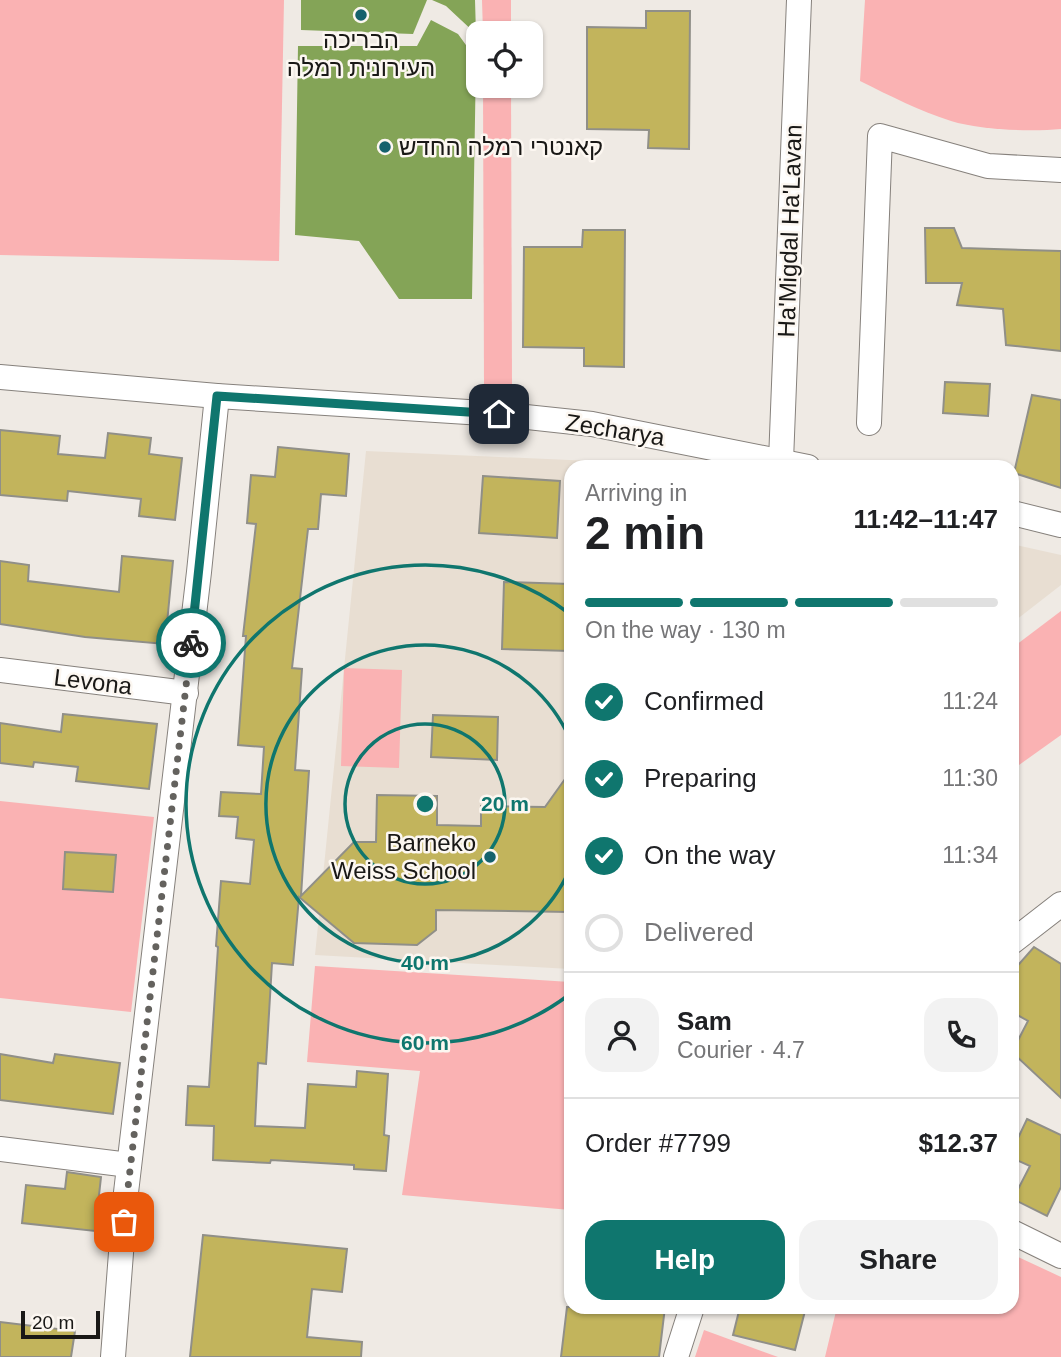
<!DOCTYPE html>
<html lang="en">
<head>
<meta charset="utf-8">
<style>
  :root { --surface:#fff; --page:#f2f2f2; --text:#202124; --muted:#757577; --line:#e0e0e0; --accent:#0f766e }
  body { margin:0; font-family:Helvetica,Heebo,sans-serif; background:var(--page); color:var(--text); height:100vh; display:flex; flex-direction:column; font-size:26px; white-space:nowrap }
  * { box-sizing:border-box; margin:0 }
  p { font-size:23px; color:var(--muted) }
  .icon { flex:none; width:38px; height:38px; fill:none; stroke:currentColor; stroke-width:2; stroke-linecap:round; stroke-linejoin:round }
  .map { position:relative; flex:1; overflow:hidden }
  .drawer { position:absolute; left:564px; top:460px; width:455px; height:854px; display:flex; flex-direction:column; background:var(--surface); border-radius:21px; box-shadow:0 2px 5px #0004 }
  .drawer>* { flex:none }
  .fabs { position:absolute; left:466px; top:21px; display:grid; gap:14px }
  .fabs a { display:grid; place-items:center; width:77px; height:77px; border-radius:14px; background:var(--surface); box-shadow:0 2px 5px #0004; font-size:35px }
  .scale { position:absolute; left:21px; bottom:18px; width:79px; box-sizing:border-box; padding-left:7px; border:4px solid #191816; border-top:0; font-size:19px; line-height:24px; white-space:nowrap; color:#191816; -webkit-text-stroke:5px #fcf7f1; paint-order:stroke }
  .pin { position:absolute; display:grid; place-items:center; width:60px; height:60px; color:#fff; margin:-30px; border-radius:14px; box-shadow:0 4px 10px #0006 }
  .courier { position:absolute; display:grid; place-items:center; width:70px; height:70px; margin:-35px; border:5px solid #0f766e; border-radius:50%; background:#fff; color:#222; box-shadow:0 2px 9px #0007 }
  .summary em { font-style:normal; font-weight:700 }
  .summary div { display:flex; flex-direction:column-reverse }
  .summary { display:flex; align-items:center; justify-content:space-between; height:119px; padding:0 21px }
  h1 { font-size:46px; font-weight:700; line-height:52px }
  .bar { display:grid; grid-template-columns:repeat(4,1fr); gap:10px 7px; align-content:center; height:84px; padding:0 21px }
  .bar i { height:9px; border-radius:5px; background:var(--line) }
  .bar .selected { background:var(--accent) }
  .bar p { grid-column:span 4 }
  .line { display:flex; align-items:center; gap:18px; padding:0 21px; border-top:2px solid var(--line) }
  .line div { flex:1 }
  .round { display:grid; place-items:center; flex:none; width:74px; height:74px; border-radius:21px; background:var(--page) }
  ol { padding:0 21px; list-style:none }
  li { display:flex; align-items:center; gap:21px; height:77px }
  li p { margin-inline-start:auto }
  li .icon { padding:7px; border-radius:50%; background:var(--accent); color:#fff; stroke-width:4 }
  li:last-child { color:var(--muted) }
  li i { width:38px; height:38px; border:4px solid var(--line); border-radius:50% }
  .cta { display:flex; gap:14px; margin-top:auto; padding:14px 21px }
  .cta a { flex:1; height:80px; border-radius:21px; background:var(--accent); color:#fff; font-size:28px; font-weight:700; line-height:80px; text-align:center }
  .cta a+a { background:var(--page); color:var(--text) }
  .map>svg:first-child { display:block }
</style>
</head>
<body>
<div class="map">
<svg width="1061" height="1357" viewBox="0 0 1061 1357">
  <rect width="100%" height="100%" fill="#efeae4"/>
  <g fill="#e8ded2">
    <polygon points="366,451 637,463 658,467 570,467 570,969 315,955"/>
    <polygon points="1012,544 1061,555 1061,585 1012,623"/>
  </g>
  <g fill="#fab2b3">
    <polygon points="0,0 284,0 279,261 0,255"/>
    <polygon points="482,0 511,0 511,33 483,33"/>
    <path d="M865 0H1061V129C1031 132 980 130 951 121 920 111 890 96 860 81Z"/>
    <polygon points="483,86 511,86 512,386 484,386"/>
    <polygon points="1061,611 1061,735 1012,770 1012,648"/>
    <polygon points="344,668 402,670 399,768 341,766"/>
    <polygon points="0,801 154,817 131,1012 0,998"/>
    <polygon points="315,966 570,982 570,1210 402,1195 420,1071 307,1062"/>
    <polygon points="1012,1254 1061,1277 1061,1357 825,1357 837,1307 1012,1307"/>
    <polygon points="704,1330 778,1357 695,1357"/>
  </g>
  <g fill="#84a457">
    <polygon points="301,0 427,0 413,34 301,30"/>
    <polygon points="432,0 475,0 476,34 446,6"/>
    <polygon points="431,20 458,34 476,59 472,299 399,299 359,241 295,235 298,46 417,46"/>
  </g>
  <g fill="#c2b45c" stroke="#908f88" stroke-width="2">
    <polygon points="646,11 690,11 689,149 648,148 649,130 587,129 587,27 646,28"/>
    <polygon points="925,228 954,228 962,248 1061,251 1061,351 1006,345 1003,309 957,305 962,283 926,283"/>
    <polygon points="583,230 625,230 624,367 584,366 584,348 523,347 524,247 582,247"/>
    <polygon points="945,382 990,384 988,416 943,413"/>
    <polygon points="1032,395 1061,400 1061,488 1014,473"/>
    <polygon points="0,430 60,436 58,454 105,458 108,433 151,438 149,454 182,458 175,520 139,516 141,499 68,491 67,501 0,495"/>
    <polygon points="278,447 349,454 346,496 321,494 318,529 308,529 292,668 302,669 295,770 309,771 301,896 354,842 376,842 377,795 437,796 437,825 481,826 481,806 545,807 570,772 570,912 436,910 436,930 417,945 354,943 299,897 293,965 272,963 266,1064 258,1063 255,1126 305,1128 308,1084 356,1087 357,1071 388,1074 384,1135 389,1136 386,1171 354,1169 354,1165 271,1160 270,1163 213,1160 214,1126 186,1125 188,1086 209,1087 218,947 216,946 221,881 250,884 254,840 236,838 238,817 219,816 221,792 261,794 264,747 238,745 246,636 243,636 256,524 247,523 251,475 275,477"/>
    <polygon points="483,476 560,481 557,538 479,533"/>
    <polygon points="122,556 173,561 165,644 85,637 0,624 0,561 29,565 28,581 119,592"/>
    <polygon points="504,582 570,584 570,651 502,649"/>
    <polygon points="63,714 157,724 149,789 76,781 78,767 34,762 33,767 0,763 0,723 61,732"/>
    <polygon points="433,715 498,717 497,760 431,757"/>
    <polygon points="65,852 116,855 113,892 63,889"/>
    <polygon points="1034,947 1061,964 1061,1098 1012,1052 1028,1021 1012,1012 1012,972"/>
    <polygon points="0,1054 53,1063 55,1054 120,1063 113,1114 0,1100"/>
    <polygon points="1027,1119 1061,1135 1061,1187 1047,1216 1013,1199 1030,1166 1012,1158 1012,1151"/>
    <polygon points="67,1172 101,1177 95,1231 22,1223 26,1185 65,1189"/>
    <polygon points="203,1235 347,1249 342,1292 312,1289 307,1337 362,1342 361,1357 190,1357"/>
    <polygon points="567,1307 665,1307 659,1357 561,1357"/>
    <polygon points="740,1307 806,1307 795,1350 733,1335"/>
    <polygon points="0,1322 75,1331 71,1357 0,1357"/>
  </g>
  <g fill="none" stroke-linecap="round" stroke-linejoin="round">
    <g stroke="#86817c" stroke-width="26">
      <g id="street">
        <polyline points="0,377 217,396 499,414 592,424 808,467"/>
        <polyline points="869,423 880,136 988,166 1061,170"/>
        <polyline points="781,461 799,0"/>
        <polyline points="1012,513 1061,525"/>
        <polyline points="0,670 186,693"/>
        <polyline points="1012,942 1061,904"/>
        <polyline points="0,1149 129,1165"/>
        <polyline points="1012,1232 1061,1256"/>
        <polyline points="113,1357 125,1201 199,572 217,396"/>
        <polyline points="676,1357 692,1307"/>
      </g>
    </g>
    <use href="#street" stroke="#fff" stroke-width="24"/>
  </g>
  <g fill="none" stroke-linecap="round" stroke-linejoin="round">
    <polyline stroke="#64625e" stroke-width="7" stroke-dasharray="0 12.6" points="124,1222 191,643"/>
    <polyline stroke="#0f766e" stroke-width="9" points="191,643 217,396 499,414"/>
  </g>
  <g fill="none" stroke="#0f766e" stroke-width="3.5">
    <circle cx="425" cy="804" r="80"/>
    <path d="M570 869A159 159 0 1 1 570 739"/>
    <path d="M570 994A239 239 0 1 1 570 614"/>
  </g>
  <g fill="#15616c" stroke="#fcf7f1" stroke-width="2.5">
    <circle cx="361" cy="15" r="7"/>
    <circle cx="385" cy="147" r="7"/>
    <circle cx="490" cy="857" r="7"/>
  </g>
  <g text-anchor="middle" stroke-width="5" stroke-linejoin="round" paint-order="stroke">
    <g font-size="24" fill="#191816" stroke="#fcf7f1">
      <text x="361" y="48">הבריכה<tspan x="361" dy="28">העירונית רמלה</tspan></text>
      <text x="399" y="155" text-anchor="start">קאנטרי רמלה החדש</text>
      <text x="476" y="851" text-anchor="end">Barneko<tspan x="476" dy="28">Weiss School</tspan></text>
    </g>
    <g font-size="24" fill="#191816" stroke="#fcf7f1">
      <text transform="translate(790 231) rotate(-88)" y="8">Ha'Migdal Ha'Lavan</text>
      <text transform="translate(615 430) rotate(9)" y="8">Zecharya</text>
      <text transform="translate(93 682) rotate(7)" y="8">Levona</text>
    </g>
  </g>
  <circle cx="425" cy="804" r="10" fill="#0f766e" stroke="#fcf7f1" stroke-width="3.5"/>
  <g font-size="21" text-anchor="middle" font-weight="bold" fill="#0f766e" stroke="#fcf7f1" stroke-width="5" stroke-linejoin="round" paint-order="stroke">
    <text x="505" y="811">20 m</text>
    <text x="425" y="970">40 m</text>
    <text x="425" y="1050">60 m</text>
  </g>
</svg>
<div class="fabs">
<a><svg class="icon" aria-label="locate" viewBox="0 0 24 24"><circle cx="12" cy="12" r="6"/><path d="M12 2v4M12 18v4M2 12h4M18 12h4"/></svg></a>
</div>
<div class="scale">20 m</div>
<div class="pin" style="left:124px;top:1222px;background:#ea580c"><svg class="icon" aria-label="bag" viewBox="0 0 24 24"><path d="M5 8h14l-1 12H6zM9 8a3 3 0 0 1 6 0"/></svg></div>
<div class="pin" style="left:499px;top:414px;background:#1f2937"><svg class="icon" aria-label="home" viewBox="0 0 24 24"><path d="M3 11l9-7 9 7M6 9v11h12V9"/></svg></div>
<div class="courier" style="left:191px;top:643px"><svg class="icon" aria-label="bike" viewBox="0 0 24 24"><circle cx="6" cy="16" r="4"/><circle cx="18" cy="16" r="4"/><path d="M6 16l4-8h5l3 8M10 8l3 8H6M13 5h3"/></svg></div>
<section class="drawer">
<div class="summary"><div><h1>2 min</h1><p>Arriving in</p></div><em>11:42–11:47</em></div>
<div class="bar"><i class="selected"></i><i class="selected"></i><i class="selected"></i><i></i><p>On the way · 130 m</p></div>
<ol>
<li><svg class="icon" aria-label="check" viewBox="0 0 24 24"><path d="M5 12l5 5 9-10"/></svg>Confirmed<p>11:24</p></li>
<li><svg class="icon" aria-label="check" viewBox="0 0 24 24"><path d="M5 12l5 5 9-10"/></svg>Preparing<p>11:30</p></li>
<li><svg class="icon" aria-label="check" viewBox="0 0 24 24"><path d="M5 12l5 5 9-10"/></svg>On the way<p>11:34</p></li>
<li><i></i>Delivered</li>
</ol>
<div class="line" style="height:126px"><a class="round"><svg class="icon" aria-label="person" viewBox="0 0 24 24"><circle cx="12" cy="8" r="4"/><path d="M4 21q1-7 8-7t8 7"/></svg></a><div><b>Sam</b><p>Courier · 4.7</p></div><a class="round"><svg class="icon" aria-label="phone" viewBox="0 0 24 24"><path d="M5 4h4l2 5-3 2q2 4 5 5l2-3 5 2v4C11 20 4 13 5 4z"/></svg></a></div>
<div class="line" style="height:91px"><div>Order #7799</div><b>$12.37</b></div>
<div class="cta"><a>Help</a><a>Share</a></div>
</section>
</div>
</body>
</html>
